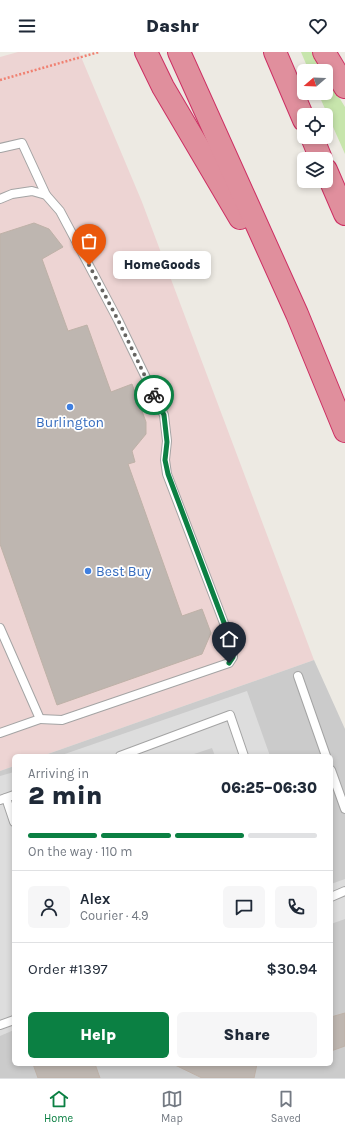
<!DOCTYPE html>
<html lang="en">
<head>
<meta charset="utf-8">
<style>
  :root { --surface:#fff; --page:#f6f6f7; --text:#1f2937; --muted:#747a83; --line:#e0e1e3; --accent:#0b8043 }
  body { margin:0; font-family:Karla,sans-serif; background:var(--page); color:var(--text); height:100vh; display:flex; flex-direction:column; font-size:15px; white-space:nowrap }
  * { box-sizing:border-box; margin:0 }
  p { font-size:13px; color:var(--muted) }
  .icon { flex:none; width:22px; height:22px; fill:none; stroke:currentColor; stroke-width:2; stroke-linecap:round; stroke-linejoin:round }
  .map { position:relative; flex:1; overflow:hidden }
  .panel { position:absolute; left:12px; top:702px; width:321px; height:312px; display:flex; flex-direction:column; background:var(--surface); border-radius:6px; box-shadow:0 2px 6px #0003 }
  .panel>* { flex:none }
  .needle { width:26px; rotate:251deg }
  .tools { position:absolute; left:297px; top:12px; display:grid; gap:8px }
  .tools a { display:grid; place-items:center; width:36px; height:36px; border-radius:6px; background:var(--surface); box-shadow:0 2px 6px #0003; font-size:20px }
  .pin { position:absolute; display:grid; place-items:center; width:34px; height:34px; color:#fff; margin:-41px -17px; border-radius:50% 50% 50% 0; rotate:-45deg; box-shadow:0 0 4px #0007 }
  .pin .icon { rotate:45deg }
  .courier { position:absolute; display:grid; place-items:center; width:40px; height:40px; margin:-20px; border:3px solid #0b8043; border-radius:50%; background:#fff; color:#222; box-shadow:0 1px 5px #0007 }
  .bubble { position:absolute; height:28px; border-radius:6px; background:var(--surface); box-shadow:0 2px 6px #0003; font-size:13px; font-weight:800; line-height:28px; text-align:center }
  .head em { font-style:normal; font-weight:800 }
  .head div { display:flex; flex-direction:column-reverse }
  .head { display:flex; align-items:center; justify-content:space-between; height:68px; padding:0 16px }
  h1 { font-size:26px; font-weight:800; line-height:30px }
  .bar { display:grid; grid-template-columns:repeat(4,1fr); gap:6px 4px; align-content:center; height:48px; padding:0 16px }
  .bar i { height:5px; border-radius:3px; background:var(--line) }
  .bar .on { background:var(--accent) }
  .bar p { grid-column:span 4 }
  .line { display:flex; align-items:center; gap:10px; padding:0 16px; border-top:1px solid var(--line) }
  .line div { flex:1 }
  .round { display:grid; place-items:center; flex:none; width:42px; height:42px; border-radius:6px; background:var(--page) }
  .primary-button { display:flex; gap:8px; margin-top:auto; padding:8px 16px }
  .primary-button a { flex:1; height:46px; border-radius:6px; background:var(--accent); color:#fff; font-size:16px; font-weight:800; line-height:46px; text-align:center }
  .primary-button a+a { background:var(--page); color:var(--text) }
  header { display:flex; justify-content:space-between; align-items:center; height:52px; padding:0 16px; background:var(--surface); font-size:18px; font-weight:800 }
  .dock { display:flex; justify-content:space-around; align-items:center; height:56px; border-top:1px solid var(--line); background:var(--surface); font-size:11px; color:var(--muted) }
  .dock a { display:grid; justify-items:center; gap:2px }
  .dock .on { color:var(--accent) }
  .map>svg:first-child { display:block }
</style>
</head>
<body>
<header><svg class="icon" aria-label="menu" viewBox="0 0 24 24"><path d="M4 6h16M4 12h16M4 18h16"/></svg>Dashr<svg class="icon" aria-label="heart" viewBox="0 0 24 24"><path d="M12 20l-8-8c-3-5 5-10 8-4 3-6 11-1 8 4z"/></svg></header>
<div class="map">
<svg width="345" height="1026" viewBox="0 0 345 1026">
  <rect width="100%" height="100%" fill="#edeae3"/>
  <polygon fill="#edd4d3" points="18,0 79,0 142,150 314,608 42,704 14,704 14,714 0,719 0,5"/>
  <polygon fill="#cbcbcb" points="314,608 345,677 345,1026 0,1026 0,719 14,714 14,1012 331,1012 331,704 42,704"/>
  <g fill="#c7e5ac">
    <polygon points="301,0 312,0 323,19 309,19"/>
    <polygon points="326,24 345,55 345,102 318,41 326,41"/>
  </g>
  <g fill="#ddd">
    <polygon points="247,639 270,704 215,704 212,696 188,704 59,704"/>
    <polygon points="14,720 14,978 0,984 0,724"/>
    <polygon points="345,827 345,867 331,872 331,832"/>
  </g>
  <g fill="#beb6b0" stroke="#beb1a7">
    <polygon points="34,171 49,177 63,195 42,207 68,279 87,273 111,340 132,332 146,370 146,382 132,399 135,410 128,412 182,564 202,557 211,581 202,602 57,653 0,492 0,182"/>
    <polygon points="345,961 345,994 331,999 331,965"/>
    <polygon points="33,1012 95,1012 100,1026 38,1026"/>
    <polygon points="173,1012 257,1012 254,1026 202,1026"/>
  </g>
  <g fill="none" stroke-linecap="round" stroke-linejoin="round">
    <g stroke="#a4a4a4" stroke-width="10">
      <g id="lane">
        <polyline points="0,96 22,91 46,143"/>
        <polyline points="0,147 12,142 32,139 46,143 60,159 118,268 164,363 167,389 165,408 167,422 232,592 233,605 229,611 62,668 40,667"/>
        <polyline points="0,576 40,667 0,681"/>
        <polyline points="298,624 326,704"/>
        <polyline points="120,704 230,663 244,704"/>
        <polyline points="331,718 345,757"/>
        <polyline points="6,746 14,770"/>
        <polyline points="0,748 14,743"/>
        <polyline points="331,845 345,839"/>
        <polyline points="0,973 14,968"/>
      </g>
    </g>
    <g stroke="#cd2f63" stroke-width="24">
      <g id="highway">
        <polyline points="146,0 163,35 240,166"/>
        <polyline points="179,0 297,262 345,379"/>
        <polyline points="275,0 304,68"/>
        <polyline points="324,0 345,35"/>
        <polyline points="312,85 321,107"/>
        <polyline points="326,118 345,162"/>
      </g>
    </g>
    <polyline stroke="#f08071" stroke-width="2.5" stroke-dasharray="2 2" stroke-linecap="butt" points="0,28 99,0"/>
    <use href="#lane" stroke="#fff" stroke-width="8"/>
    <use href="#highway" stroke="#e08f9d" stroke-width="22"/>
  </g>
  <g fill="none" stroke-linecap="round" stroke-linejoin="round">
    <polyline stroke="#666562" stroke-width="4" stroke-dasharray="0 7.2" points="89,213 118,268 154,343"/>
    <polyline stroke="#0b8043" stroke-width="5" points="154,343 164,363 167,390 165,408 168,422 232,592 233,605 229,611"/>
  </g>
  <g fill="#3f7fe0" stroke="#fff" stroke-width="1.5">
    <circle cx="70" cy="355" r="4"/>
    <circle cx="88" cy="519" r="4"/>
  </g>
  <g text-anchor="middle" stroke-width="3.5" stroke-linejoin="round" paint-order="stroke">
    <g font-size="14" fill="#366cbe" stroke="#fff">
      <text x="70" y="375">Burlington</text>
      <text x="96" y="524" text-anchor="start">Best Buy</text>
    </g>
  </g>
</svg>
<div class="tools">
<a><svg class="needle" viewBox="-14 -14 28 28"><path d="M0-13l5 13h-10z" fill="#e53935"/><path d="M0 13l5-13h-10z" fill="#747a83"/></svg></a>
<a><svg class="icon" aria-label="locate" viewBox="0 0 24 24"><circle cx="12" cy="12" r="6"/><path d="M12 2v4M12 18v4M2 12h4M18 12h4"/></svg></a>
<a><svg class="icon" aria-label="layers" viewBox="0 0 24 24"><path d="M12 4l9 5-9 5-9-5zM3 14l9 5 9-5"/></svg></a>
</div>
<div class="pin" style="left:89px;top:213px;background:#ea580c"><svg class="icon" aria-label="bag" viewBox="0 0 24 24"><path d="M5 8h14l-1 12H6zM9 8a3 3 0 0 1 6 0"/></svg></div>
<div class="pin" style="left:229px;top:611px;background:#1f2937"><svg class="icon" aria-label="home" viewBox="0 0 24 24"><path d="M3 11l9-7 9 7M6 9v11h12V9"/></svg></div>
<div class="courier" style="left:154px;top:343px"><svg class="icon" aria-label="bike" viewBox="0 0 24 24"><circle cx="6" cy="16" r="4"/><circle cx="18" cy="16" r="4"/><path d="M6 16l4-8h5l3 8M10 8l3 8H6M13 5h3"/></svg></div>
<div class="bubble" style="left:113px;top:199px;width:98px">HomeGoods</div>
<section class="panel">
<div class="head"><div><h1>2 min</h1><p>Arriving in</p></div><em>06:25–06:30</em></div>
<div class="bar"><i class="on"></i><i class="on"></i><i class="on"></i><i></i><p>On the way · 110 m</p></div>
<div class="line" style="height:72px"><a class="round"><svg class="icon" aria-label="person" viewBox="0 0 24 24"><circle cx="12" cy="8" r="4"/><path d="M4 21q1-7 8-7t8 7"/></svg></a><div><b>Alex</b><p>Courier · 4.9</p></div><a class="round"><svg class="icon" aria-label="chat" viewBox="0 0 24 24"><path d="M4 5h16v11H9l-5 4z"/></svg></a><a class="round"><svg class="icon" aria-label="phone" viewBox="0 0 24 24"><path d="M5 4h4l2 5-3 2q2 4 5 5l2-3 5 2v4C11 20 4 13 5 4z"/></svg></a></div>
<div class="line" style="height:52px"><div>Order #1397</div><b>$30.94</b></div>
<div class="primary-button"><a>Help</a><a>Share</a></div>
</section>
</div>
<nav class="dock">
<a class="on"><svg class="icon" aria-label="home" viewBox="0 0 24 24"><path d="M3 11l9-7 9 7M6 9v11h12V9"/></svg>Home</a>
<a><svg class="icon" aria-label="map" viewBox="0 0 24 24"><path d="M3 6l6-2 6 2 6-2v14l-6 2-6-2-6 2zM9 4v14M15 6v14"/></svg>Map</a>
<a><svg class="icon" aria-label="saved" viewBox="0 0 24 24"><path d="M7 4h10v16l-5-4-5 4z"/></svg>Saved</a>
</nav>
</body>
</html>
